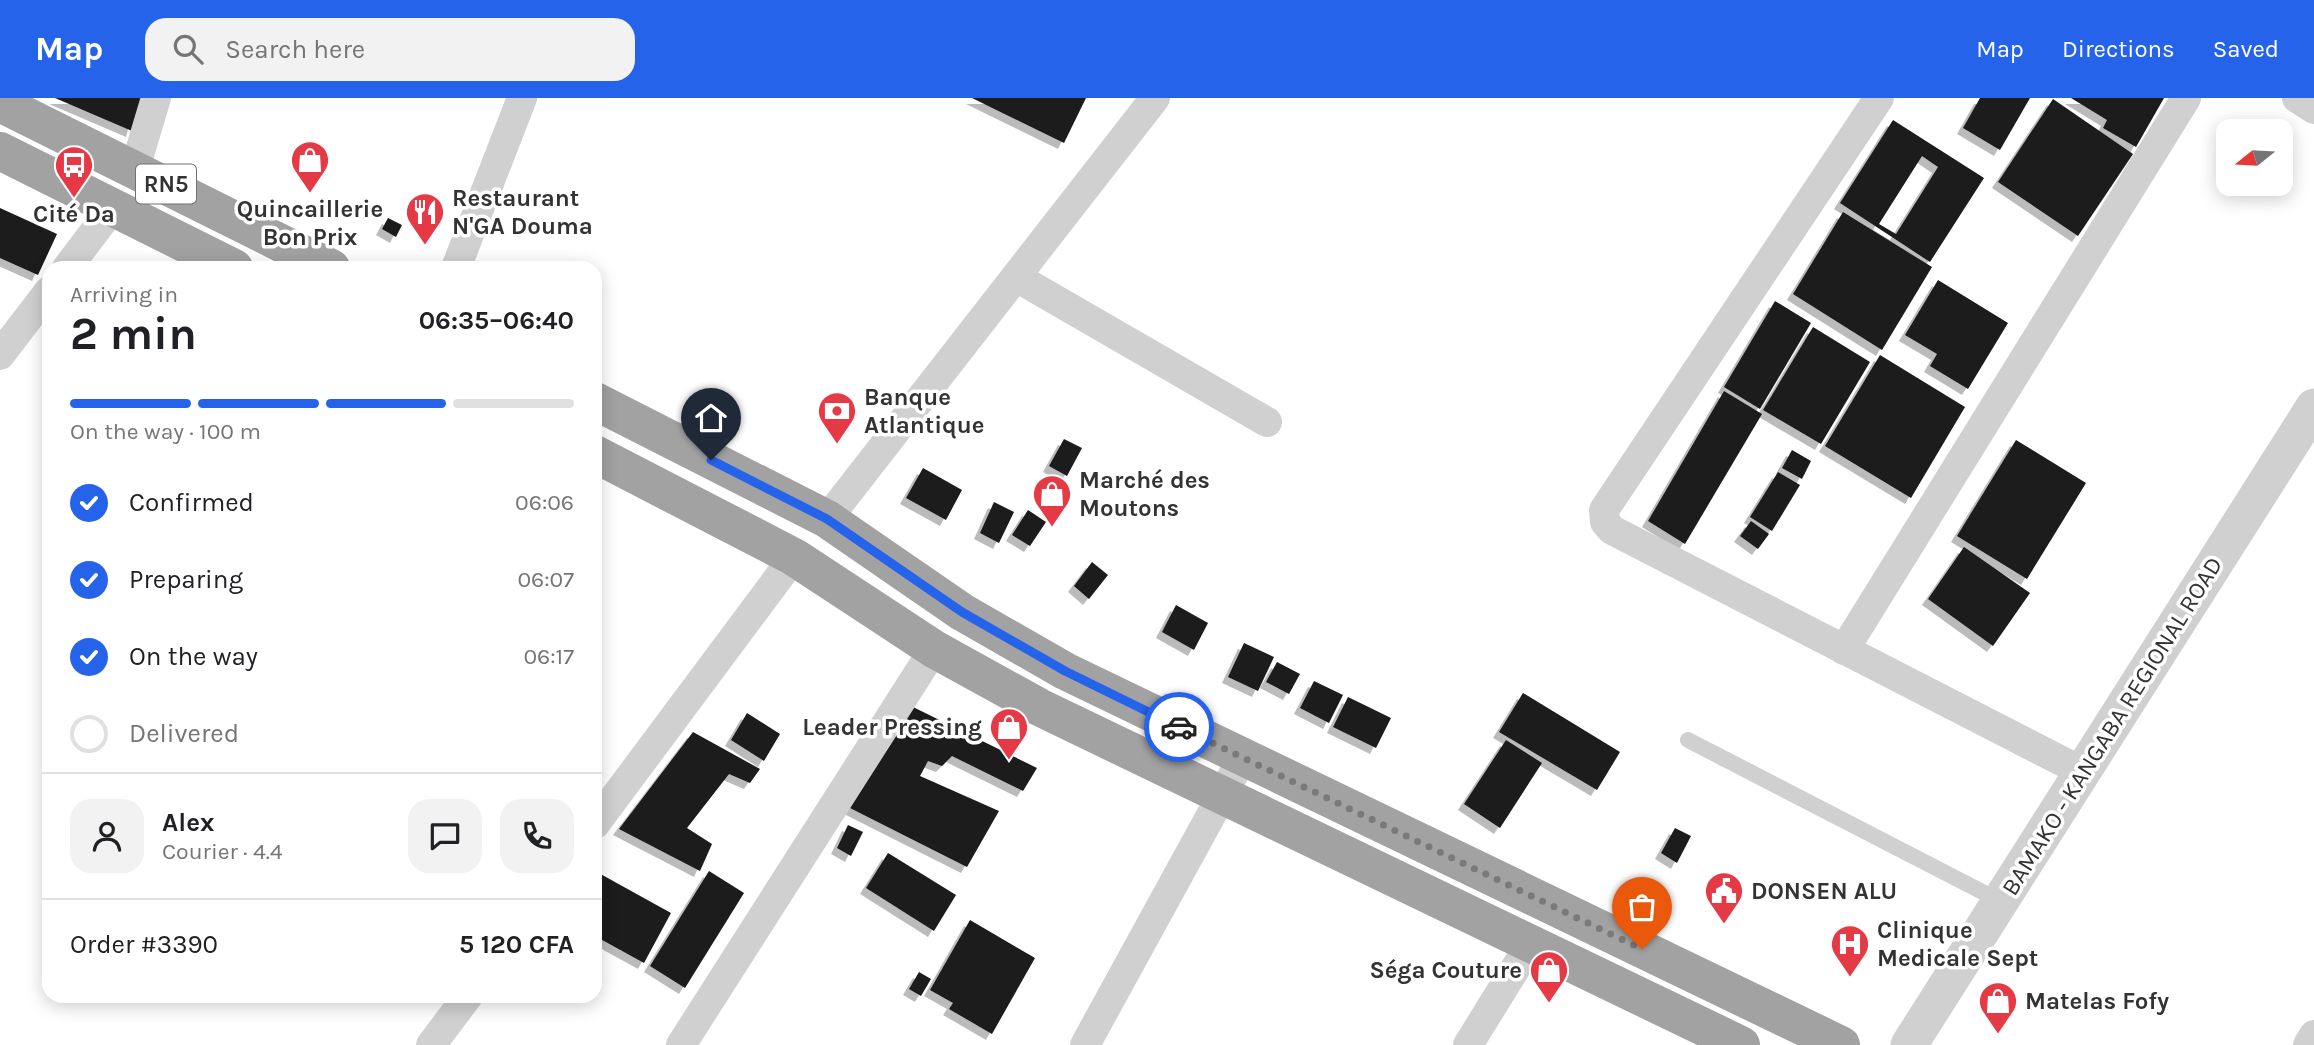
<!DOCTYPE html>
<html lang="en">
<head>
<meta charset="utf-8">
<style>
  :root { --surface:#fff; --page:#f2f2f2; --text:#202124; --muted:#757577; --line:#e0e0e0; --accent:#2563eb }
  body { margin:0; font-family:Karla,sans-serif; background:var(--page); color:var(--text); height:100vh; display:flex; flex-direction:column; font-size:26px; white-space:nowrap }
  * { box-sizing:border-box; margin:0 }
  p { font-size:23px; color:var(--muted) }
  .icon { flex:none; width:38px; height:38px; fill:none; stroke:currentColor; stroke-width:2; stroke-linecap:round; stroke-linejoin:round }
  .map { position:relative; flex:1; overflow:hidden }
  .side { position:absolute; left:42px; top:163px; width:560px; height:742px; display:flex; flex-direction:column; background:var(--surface); border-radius:21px; box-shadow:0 4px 18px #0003 }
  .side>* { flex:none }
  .needle { width:46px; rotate:252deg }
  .fabs { position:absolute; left:2216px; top:21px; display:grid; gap:14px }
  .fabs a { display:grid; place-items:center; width:77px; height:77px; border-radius:14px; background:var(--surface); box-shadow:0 4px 18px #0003; font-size:35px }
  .pin { position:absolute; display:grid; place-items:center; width:60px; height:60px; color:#fff; margin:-72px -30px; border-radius:50% 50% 50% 0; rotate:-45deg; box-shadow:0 0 7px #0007 }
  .pin .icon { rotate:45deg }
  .courier { position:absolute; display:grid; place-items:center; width:70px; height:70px; margin:-35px; border:5px solid #2563eb; border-radius:50%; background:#fff; color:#222; box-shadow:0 2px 9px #0007 }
  .headline em { font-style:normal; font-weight:700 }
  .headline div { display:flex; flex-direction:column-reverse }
  .headline { display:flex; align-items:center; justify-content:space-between; height:119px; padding:0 28px }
  h1 { font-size:46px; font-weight:700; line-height:52px }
  .bar { display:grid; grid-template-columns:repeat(4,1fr); gap:10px 7px; align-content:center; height:84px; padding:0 28px }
  .bar i { height:9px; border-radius:5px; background:var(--line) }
  .bar .current { background:var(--accent) }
  .bar p { grid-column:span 4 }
  .line { display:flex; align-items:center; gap:18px; padding:0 28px; border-top:2px solid var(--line) }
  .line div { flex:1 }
  .round { display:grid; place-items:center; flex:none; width:74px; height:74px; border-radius:21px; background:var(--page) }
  ol { padding:0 28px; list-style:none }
  li { display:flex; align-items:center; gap:21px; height:77px }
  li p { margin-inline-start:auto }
  li .icon { padding:7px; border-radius:50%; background:var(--accent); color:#fff; stroke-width:4 }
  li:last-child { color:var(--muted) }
  li i { width:38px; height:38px; border:4px solid var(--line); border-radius:50% }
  header { display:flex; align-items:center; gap:42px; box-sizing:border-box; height:98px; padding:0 35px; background:var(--accent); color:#fff }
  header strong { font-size:33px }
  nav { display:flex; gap:38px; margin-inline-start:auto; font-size:24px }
  .search { width:490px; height:63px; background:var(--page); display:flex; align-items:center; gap:18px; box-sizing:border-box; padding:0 24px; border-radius:21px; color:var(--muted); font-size:26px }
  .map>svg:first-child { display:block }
</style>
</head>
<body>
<header>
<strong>Map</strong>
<div class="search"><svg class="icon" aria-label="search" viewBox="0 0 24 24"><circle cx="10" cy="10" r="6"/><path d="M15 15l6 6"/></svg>Search here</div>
<nav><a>Map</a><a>Directions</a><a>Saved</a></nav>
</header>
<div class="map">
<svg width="2314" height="947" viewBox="0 0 2314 947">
  <defs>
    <filter id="shadow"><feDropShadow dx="-6" dy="6" stdDeviation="0" flood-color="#0004"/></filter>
  </defs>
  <rect width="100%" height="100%" fill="#fff"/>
  <g fill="#1a1a1a" fill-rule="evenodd" filter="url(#shadow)">
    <polygon points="55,0 141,0 132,33"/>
    <polygon points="972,0 1086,0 1064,45"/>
    <polygon points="1980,0 2030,0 2000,52 1963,30"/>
    <polygon points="2071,0 2164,0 2136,49 2103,30 2107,22"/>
    <polygon points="2053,1 2133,56 2078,138 1998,84"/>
    <path d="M1893 22 1984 80 1930 164 1840 105ZM1922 58 1938 69 1896 136 1879 126Z"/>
    <polygon points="0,110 57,136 38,177 0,160"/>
    <polygon points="1843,114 1932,169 1882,252 1793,196"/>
    <polygon points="388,120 402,127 396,139 382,131"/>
    <polygon points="1938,182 2008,225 1968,291 1930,268 1937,256 1905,237"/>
    <polygon points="1775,203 1811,225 1760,311 1724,289"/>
    <polygon points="1813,229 1870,264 1821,346 1763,312"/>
    <polygon points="1880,257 1965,309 1911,400 1825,348"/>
    <polygon points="1724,293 1762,316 1685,446 1648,423"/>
    <polygon points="1064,341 1082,350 1067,378 1049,368"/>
    <polygon points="2016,342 2086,385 2027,481 1957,438"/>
    <polygon points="1792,352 1811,363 1802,381 1782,370"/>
    <polygon points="923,370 962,392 946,422 906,400"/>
    <polygon points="1778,374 1800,387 1772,433 1750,419"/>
    <polygon points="994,404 1014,414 999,445 980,435"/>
    <polygon points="1028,412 1046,424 1030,448 1012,437"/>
    <polygon points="1751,423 1769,436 1758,451 1740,438"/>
    <polygon points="1964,449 2030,495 1993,548 1928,501"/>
    <polygon points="1092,464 1108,477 1089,501 1074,488"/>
    <polygon points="1176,507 1208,525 1194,552 1162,534"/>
    <polygon points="1244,545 1274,559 1258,593 1228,579"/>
    <polygon points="1277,564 1300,576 1289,596 1266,584"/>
    <polygon points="1314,583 1343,597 1329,625 1300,610"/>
    <polygon points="1523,595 1620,654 1597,692 1499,634"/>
    <polygon points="1348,599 1391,620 1376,650 1333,629"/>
    <polygon points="913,609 1037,670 1023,693 952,658 942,668 928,663 920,678 999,713 967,769 850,710"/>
    <polygon points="747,615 780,636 764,663 731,642"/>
    <polygon points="693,634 760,671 750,685 729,676 687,730 712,746 700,773 619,731"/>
    <polygon points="1506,642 1542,665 1500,730 1464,706"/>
    <polygon points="848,727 863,734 851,758 837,750"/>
    <polygon points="1675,730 1691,738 1677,765 1661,755"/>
    <polygon points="888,755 956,797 934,833 866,790"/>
    <polygon points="595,773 671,815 644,865 595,838"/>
    <polygon points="709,773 744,795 685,890 650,868"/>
    <polygon points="970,822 1035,860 992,936 949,911 953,905 930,892"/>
    <polygon points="919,874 931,881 921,898 909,891"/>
  </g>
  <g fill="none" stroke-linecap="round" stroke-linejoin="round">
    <polyline stroke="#d0d0d0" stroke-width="16" points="1688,642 2000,803"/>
    <g stroke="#d0d0d0" stroke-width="30">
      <polyline points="1879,0 1604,412 1605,424 1612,432 2083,674"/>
      <polyline points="2297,0 2314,11"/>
      <polyline points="135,70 156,0"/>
      <polyline points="67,170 114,108"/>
      <polyline points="456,170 522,0"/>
      <polyline points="1016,179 1267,324"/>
      <polyline points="0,257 49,193"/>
      <polyline points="827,421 1155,0"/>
      <polyline points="1844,552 2186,0"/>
      <polyline points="595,726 794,459"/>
      <polyline points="431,947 468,898"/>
      <polyline points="681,947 934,551"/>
      <polyline points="1085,947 1243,659"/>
      <polyline points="1468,947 1531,845"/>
      <polyline points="2308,947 2314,937"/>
    </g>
    <polyline stroke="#d0d0d0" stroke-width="37" points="1909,947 2314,309"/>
    <g stroke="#a2a2a2" stroke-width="38">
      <polyline points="0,5 331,170"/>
      <polyline points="0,53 234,170"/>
      <polyline points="595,303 827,421 962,514 1065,573 1841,947"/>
      <polyline points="595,356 794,459 934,551 1039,609 1741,947"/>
    </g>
  </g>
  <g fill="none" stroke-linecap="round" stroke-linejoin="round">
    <polyline stroke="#7a7a7a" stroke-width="7" stroke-dasharray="0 12.6" points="1179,629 1642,851"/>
    <polyline stroke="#2563eb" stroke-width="9" points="711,362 827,421 962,514 1065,573 1179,629"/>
  </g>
  <defs>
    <g id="shop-pin" transform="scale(2.0125)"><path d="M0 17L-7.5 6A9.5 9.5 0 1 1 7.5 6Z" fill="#e63946" stroke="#fff"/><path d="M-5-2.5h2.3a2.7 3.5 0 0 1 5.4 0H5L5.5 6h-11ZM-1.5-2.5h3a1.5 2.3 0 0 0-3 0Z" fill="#fff"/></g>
    <g id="bus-pin" transform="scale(2.0125)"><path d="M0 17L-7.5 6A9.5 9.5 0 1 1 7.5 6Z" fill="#e63946" stroke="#fff"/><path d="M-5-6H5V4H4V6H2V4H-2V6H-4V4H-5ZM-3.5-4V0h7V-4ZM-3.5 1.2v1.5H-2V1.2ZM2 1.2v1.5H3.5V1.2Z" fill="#fff"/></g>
    <g id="restaurant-pin" transform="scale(2.0125)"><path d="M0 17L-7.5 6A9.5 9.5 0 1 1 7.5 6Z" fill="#e63946" stroke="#fff"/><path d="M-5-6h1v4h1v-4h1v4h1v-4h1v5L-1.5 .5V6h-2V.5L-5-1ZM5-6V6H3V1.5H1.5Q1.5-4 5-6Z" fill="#fff"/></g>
    <g id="bank-pin" transform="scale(2.0125)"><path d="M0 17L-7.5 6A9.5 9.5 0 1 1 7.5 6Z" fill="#e63946" stroke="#fff"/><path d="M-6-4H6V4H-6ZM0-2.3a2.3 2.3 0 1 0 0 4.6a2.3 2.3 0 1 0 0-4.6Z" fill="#fff"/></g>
    <g id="civic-pin" transform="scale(2.0125)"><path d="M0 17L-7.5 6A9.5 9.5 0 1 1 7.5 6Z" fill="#e63946" stroke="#fff"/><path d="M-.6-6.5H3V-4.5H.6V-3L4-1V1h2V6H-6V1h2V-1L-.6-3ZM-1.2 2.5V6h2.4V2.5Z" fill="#fff"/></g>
    <g id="hospital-pin" transform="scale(2.0125)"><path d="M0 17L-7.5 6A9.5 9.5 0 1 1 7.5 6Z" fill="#e63946" stroke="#fff"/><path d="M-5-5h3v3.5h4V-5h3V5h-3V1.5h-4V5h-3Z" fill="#fff"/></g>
  </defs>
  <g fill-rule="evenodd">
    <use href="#shop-pin" x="310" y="62"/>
    <use href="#bus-pin" x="74" y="67"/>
    <use href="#restaurant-pin" x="425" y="114"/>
    <use href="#bank-pin" x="837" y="313"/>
    <use href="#shop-pin" x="1052" y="396"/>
    <use href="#shop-pin" x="1009" y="629"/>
    <use href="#civic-pin" x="1724" y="793"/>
    <use href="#hospital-pin" x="1850" y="846"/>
    <use href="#shop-pin" x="1549" y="872"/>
    <use href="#shop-pin" x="1998" y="903"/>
  </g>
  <g text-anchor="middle" stroke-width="7" stroke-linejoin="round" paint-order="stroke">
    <rect fill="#fff" stroke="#707070" stroke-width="2" x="136" y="66.5" width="60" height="39" rx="5"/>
    <g font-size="23" font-weight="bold" fill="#333">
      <text x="166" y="94">RN5</text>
    </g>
    <g font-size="24" font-weight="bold" fill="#333" stroke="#fff" text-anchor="start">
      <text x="452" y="108">Restaurant<tspan x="452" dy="28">N'GA Douma</tspan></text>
      <text x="310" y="119" text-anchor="middle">Quincaillerie<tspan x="310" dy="28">Bon Prix</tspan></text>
      <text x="74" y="124" text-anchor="middle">Cité Da</text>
      <text x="864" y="307">Banque<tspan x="864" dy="28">Atlantique</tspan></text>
      <text x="1079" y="390">Marché des<tspan x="1079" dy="28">Moutons</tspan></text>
      <text x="982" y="637" text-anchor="end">Leader Pressing</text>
      <text x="1751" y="801">DONSEN ALU</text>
      <text x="1877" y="840">Clinique<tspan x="1877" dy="28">Medicale Sept</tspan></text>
      <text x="1522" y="880" text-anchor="end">Séga Couture</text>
      <text x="2025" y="911">Matelas Fofy</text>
    </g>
    <g font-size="24" fill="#333" stroke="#fff">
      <text transform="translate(2112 628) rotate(-58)" y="8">BAMAKO - KANGABA REGIONAL ROAD</text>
    </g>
  </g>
</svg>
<div class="fabs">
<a><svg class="needle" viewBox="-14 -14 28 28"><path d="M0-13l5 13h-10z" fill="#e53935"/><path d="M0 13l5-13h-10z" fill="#757577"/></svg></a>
</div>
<div class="pin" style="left:1642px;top:851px;background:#ea580c"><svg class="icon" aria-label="bag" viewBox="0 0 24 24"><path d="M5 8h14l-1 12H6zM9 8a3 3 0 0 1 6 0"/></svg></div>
<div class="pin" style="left:711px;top:362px;background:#1f2937"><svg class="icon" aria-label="home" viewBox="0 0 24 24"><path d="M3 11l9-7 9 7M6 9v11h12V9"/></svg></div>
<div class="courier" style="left:1179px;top:629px"><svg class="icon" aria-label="car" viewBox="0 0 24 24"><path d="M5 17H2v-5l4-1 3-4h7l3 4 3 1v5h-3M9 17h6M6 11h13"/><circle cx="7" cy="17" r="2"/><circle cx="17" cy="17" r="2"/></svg></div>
<section class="side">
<div class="headline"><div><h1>2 min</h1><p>Arriving in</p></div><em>06:35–06:40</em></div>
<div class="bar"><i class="current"></i><i class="current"></i><i class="current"></i><i></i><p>On the way · 100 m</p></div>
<ol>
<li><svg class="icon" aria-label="check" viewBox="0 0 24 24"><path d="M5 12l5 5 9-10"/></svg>Confirmed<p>06:06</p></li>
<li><svg class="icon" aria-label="check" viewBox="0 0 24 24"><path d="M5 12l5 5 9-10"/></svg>Preparing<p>06:07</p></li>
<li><svg class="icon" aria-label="check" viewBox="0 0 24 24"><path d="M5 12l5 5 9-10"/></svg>On the way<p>06:17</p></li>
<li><i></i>Delivered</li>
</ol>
<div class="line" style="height:126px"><a class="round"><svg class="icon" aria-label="person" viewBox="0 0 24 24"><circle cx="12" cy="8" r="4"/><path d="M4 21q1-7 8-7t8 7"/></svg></a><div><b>Alex</b><p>Courier · 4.4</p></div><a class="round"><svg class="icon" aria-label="chat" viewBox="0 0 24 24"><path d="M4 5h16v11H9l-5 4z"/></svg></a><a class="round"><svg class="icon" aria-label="phone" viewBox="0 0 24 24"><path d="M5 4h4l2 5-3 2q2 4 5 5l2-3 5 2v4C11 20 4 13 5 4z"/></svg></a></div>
<div class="line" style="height:91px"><div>Order #3390</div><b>5 120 CFA</b></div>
</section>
</div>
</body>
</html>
